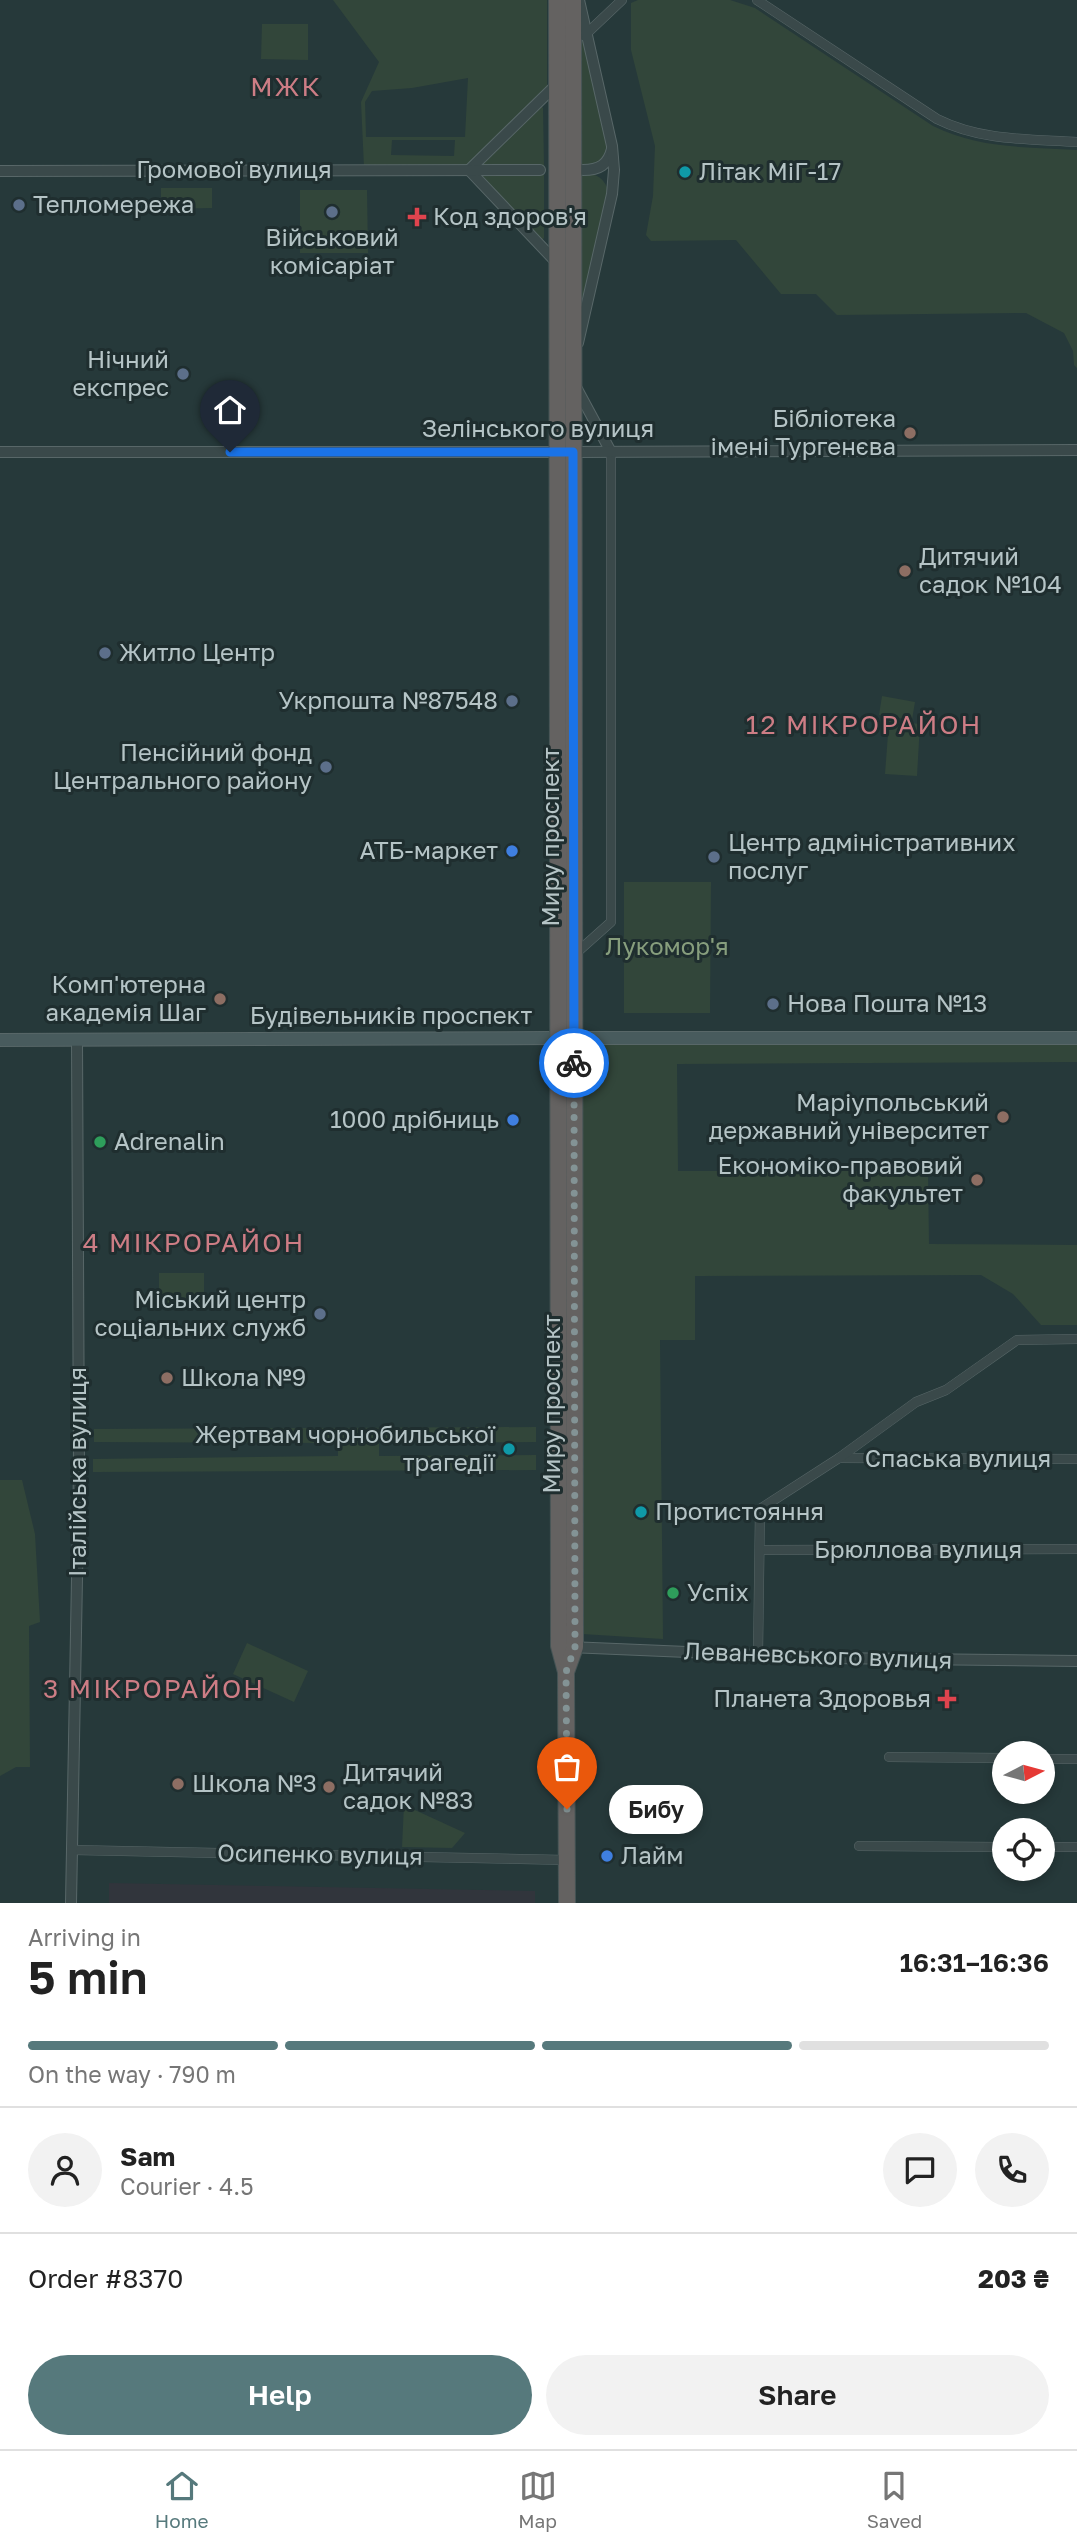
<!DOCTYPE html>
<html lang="en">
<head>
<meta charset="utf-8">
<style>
  :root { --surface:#fff; --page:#f2f2f2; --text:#222; --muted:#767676; --line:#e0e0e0; --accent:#56797c }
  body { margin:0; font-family:"Golos Text",sans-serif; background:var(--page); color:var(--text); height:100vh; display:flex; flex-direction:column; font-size:26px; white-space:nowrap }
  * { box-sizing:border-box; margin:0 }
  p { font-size:23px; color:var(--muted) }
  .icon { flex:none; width:38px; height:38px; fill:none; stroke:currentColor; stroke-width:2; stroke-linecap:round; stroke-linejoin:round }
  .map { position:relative; height:1903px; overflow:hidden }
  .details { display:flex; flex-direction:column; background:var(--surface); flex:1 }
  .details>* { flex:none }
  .needle { width:46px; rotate:84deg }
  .fabs { position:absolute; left:992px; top:1741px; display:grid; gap:14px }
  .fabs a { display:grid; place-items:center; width:63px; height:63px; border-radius:50%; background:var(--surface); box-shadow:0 4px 10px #0003; font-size:35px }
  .pin { position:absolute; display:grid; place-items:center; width:60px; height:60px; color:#fff; margin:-72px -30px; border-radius:50% 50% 50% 0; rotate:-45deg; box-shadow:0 0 7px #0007 }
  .pin .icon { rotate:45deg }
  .courier { position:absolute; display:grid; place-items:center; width:70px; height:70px; margin:-35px; border:5px solid #1a73e8; border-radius:50%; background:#fff; color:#222; box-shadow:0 2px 9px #0007 }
  .bubble { position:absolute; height:49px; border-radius:24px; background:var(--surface); box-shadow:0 4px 10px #0003; font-size:23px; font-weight:600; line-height:49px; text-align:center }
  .headline em { font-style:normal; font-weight:600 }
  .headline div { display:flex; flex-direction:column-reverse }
  .headline { display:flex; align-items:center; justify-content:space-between; height:119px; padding:0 28px }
  h1 { font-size:46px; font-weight:600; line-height:52px }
  .bar { display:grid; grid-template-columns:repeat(4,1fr); gap:10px 7px; align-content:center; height:84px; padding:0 28px }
  .bar i { height:9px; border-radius:5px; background:var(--line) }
  .bar .selected { background:var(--accent) }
  .bar p { grid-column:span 4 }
  .line { display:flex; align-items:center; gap:18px; padding:0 28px; border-top:2px solid var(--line) }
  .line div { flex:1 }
  .round { display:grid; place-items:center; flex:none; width:74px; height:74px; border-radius:37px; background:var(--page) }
  .primary-button { display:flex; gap:14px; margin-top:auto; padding:14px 28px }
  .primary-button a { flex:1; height:80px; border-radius:42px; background:var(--accent); color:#fff; font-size:28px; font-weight:600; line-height:80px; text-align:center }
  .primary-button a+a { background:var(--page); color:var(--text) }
  .dock { display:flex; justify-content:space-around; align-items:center; height:98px; border-top:2px solid var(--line); background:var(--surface); font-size:19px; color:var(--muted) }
  .dock a { display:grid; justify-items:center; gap:4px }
  .dock .selected { color:var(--accent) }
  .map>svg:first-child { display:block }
</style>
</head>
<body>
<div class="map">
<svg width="1077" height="1903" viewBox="0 0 1077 1903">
  <rect width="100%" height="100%" fill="#26393a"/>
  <polygon fill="#31353c" points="109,1883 535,1891 535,1903 109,1903"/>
  <g fill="#32463a" fill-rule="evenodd">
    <path d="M333 0H547V89L467 167H364L361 102 379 62ZM468 78 465 137H366L365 102 372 91 412 88ZM455 140 454 156 391 155 392 140Z"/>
    <path d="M638 0H730L755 8 933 126C980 149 1027 147 1077 150V368L1074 365 1073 351 1064 333 1026 313 837 315 816 294H781L736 240 651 241 646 235 653 196 655 146 631 50V3Z"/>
    <polygon points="262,24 308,24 308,60 261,59"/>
    <polygon points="585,39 608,150 600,163 580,167 580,44"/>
    <polygon points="540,105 543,108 544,166 478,167"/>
    <path d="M580 173C594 173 603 176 608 190L580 322Z"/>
    <polygon points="477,174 544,174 544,238 541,241"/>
    <polygon points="161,188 212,188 212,208 161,209"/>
    <polygon points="300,190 367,190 368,253 300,253"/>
    <polygon points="882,696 915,702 912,720 879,715"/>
    <polygon points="889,721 920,724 917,776 885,774"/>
    <polygon points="624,882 711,882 710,1013 624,1013"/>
    <polygon points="580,1043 1077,1043 1077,1062 677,1064 678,1171 928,1171 929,1244 1077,1245 1077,1325 1041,1325 1013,1294 981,1275 695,1276 695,1340 660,1340 663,1639 582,1634 583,1142 580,1142"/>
    <rect x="159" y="1273" width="45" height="35"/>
    <polygon points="536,1427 536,1442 379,1443 379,1456 536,1455 536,1470 93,1472 93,1459 338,1456 338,1443 94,1442 94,1429"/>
    <polygon points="0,1480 22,1480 35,1534 40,1622 29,1626 30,1767 16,1767 0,1776"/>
    <polygon points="247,1643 308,1671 294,1702 233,1674"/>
    <polygon points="404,1805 465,1833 452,1848 402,1847"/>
  </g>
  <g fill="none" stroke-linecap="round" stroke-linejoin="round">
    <g stroke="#586768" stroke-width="10">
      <g id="minor">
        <path d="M757 0 937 119C981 141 1029 139 1077 142"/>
        <polyline points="584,36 622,0"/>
        <polyline points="574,955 611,922 611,452"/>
        <polyline points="839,1458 1077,1459"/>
        <polyline points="760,1550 1077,1549"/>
        <polyline points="758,1655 760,1509 839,1458 916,1402 946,1390 1017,1340 1077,1339"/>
        <polyline points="889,1757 1004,1758"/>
        <polyline points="1043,1759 1077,1759"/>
        <polyline points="859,1846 1004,1847"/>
        <polyline points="1043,1847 1077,1847"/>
        <polyline points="73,1850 567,1860"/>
      </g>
    </g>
    <g stroke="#586768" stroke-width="12">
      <g id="tertiary">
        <polyline points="469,170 557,263"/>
        <polyline points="469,170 557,84"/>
        <path d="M583 170C599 170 608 165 612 149"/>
        <polyline points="0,171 540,170"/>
        <polyline points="578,343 612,194 614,170 612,146 579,0"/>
        <polyline points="576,387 611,452"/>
        <polyline points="0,452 557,452"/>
        <polyline points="574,452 1077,450"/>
        <polyline points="569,1647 827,1658 1077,1661"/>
        <polyline points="71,1903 79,1470 77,1040"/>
      </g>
    </g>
    <g stroke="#586768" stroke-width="14">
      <g id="secondary">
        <polyline points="574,1038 1077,1038"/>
        <polyline points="0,1040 558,1038"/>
      </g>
    </g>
    <g stroke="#455455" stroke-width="18">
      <g id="trunk">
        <polyline points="557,0 559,1646 566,1672 567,1903"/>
        <polyline points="566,1672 575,1647 575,1626 573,0"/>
      </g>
    </g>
    <use href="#minor" stroke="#3a494a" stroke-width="9"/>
    <use href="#tertiary" stroke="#3a494a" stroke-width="10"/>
    <use href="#secondary" stroke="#485b5d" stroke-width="12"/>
    <use href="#trunk" stroke="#646261" stroke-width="16"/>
  </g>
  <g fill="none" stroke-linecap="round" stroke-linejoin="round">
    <polyline stroke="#839395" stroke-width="7" stroke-dasharray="0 12.6" points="567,1809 566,1672 575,1647 574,1063"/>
    <polyline stroke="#1a73e8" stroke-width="9" points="230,452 573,452 574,1063"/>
  </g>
  <g fill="#0f9aa8" stroke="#1f2e2f" stroke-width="2.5">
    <circle cx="685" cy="172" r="7"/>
    <circle cx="509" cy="1449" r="7"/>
    <circle cx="641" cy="1512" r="7"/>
  </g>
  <g fill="#5c6f8a" stroke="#1f2e2f" stroke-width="2.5">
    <circle cx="19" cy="205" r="7"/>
    <circle cx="332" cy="212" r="7"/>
    <circle cx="183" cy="374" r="7"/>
    <circle cx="105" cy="653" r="7"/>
    <circle cx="512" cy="701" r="7"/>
    <circle cx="326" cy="767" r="7"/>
    <circle cx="714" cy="857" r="7"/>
    <circle cx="773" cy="1004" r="7"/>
    <circle cx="320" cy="1314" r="7"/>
  </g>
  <g fill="#e0444e" stroke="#1f2e2f" stroke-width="2.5">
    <path d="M413.5 206.5h7v7h7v7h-7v7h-7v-7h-7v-7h7z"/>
    <path d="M943.5 1688.5h7v7h7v7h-7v7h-7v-7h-7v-7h7z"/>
  </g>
  <g fill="#8d6e63" stroke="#1f2e2f" stroke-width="2.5">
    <circle cx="910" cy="433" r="7"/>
    <circle cx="905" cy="571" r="7"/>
    <circle cx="220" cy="999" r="7"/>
    <circle cx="1003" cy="1117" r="7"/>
    <circle cx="977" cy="1180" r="7"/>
    <circle cx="167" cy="1378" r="7"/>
    <circle cx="178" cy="1784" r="7"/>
    <circle cx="329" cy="1787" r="7"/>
  </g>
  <g fill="#3f7fe0" stroke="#1f2e2f" stroke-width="2.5">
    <circle cx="512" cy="851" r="7"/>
    <circle cx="513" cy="1120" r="7"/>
    <circle cx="607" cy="1856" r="7"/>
  </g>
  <g fill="#2e9e5b" stroke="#1f2e2f" stroke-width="2.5">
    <circle cx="100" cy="1142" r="7"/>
    <circle cx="673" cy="1593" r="7"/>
  </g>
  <g text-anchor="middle" stroke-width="6" stroke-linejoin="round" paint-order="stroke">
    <g font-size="24" fill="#b5c4c6" stroke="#1f2e2f">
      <text x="234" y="178">Громової вулиця</text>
      <text x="538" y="437">Зелінського вулиця</text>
      <text transform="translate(551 837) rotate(-90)" y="8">Миру проспект</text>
      <text x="391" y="1024">Будівельників проспект</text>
      <text transform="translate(552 1404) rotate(-90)" y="8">Миру проспект</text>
      <text x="958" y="1467">Спаська вулиця</text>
      <text transform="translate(78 1472) rotate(-90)" y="8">Італійська вулиця</text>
      <text x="918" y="1558">Брюллова вулиця</text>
      <text transform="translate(818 1656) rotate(2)" y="8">Леваневського вулиця</text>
      <text transform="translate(320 1855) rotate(1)" y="8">Осипенко вулиця</text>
    </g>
    <g font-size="24" fill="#b5c4c6" stroke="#1f2e2f" text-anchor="start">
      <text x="699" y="180">Літак МіГ-17</text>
      <text x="33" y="213">Тепломережа</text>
      <text x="433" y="225">Код здоров'я</text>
      <text x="332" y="246" text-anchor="middle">Військовий<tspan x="332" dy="28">комісаріат</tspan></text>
      <text x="169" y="368" text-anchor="end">Нічний<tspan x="169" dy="28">експрес</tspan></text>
      <text x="896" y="427" text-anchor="end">Бібліотека<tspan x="896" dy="28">імені Тургенєва</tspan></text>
      <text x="919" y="565">Дитячий<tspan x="919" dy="28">садок №104</tspan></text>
      <text x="119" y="661">Житло Центр</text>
      <text x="498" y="709" text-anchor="end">Укрпошта №87548</text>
      <text x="312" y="761" text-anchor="end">Пенсійний фонд<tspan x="312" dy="28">Центрального району</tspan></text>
      <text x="728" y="851">Центр адміністративних<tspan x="728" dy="28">послуг</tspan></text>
      <text x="498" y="859" text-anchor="end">АТБ-маркет</text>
      <text x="206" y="993" text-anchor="end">Комп'ютерна<tspan x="206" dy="28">академія Шаг</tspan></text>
      <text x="787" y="1012">Нова Пошта №13</text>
      <text x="989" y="1111" text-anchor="end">Маріупольський<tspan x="989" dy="28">державний університет</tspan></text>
      <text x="499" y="1128" text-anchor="end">1000 дрібниць</text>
      <text x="114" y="1150">Adrenalin</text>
      <text x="963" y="1174" text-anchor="end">Економіко-правовий<tspan x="963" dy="28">факультет</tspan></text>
      <text x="306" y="1308" text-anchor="end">Міський центр<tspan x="306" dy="28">соціальних служб</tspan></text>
      <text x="181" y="1386">Школа №9</text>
      <text x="495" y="1443" text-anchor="end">Жертвам чорнобильської<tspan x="495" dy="28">трагедії</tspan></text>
      <text x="655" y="1520">Протистояння</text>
      <text x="687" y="1601">Успіх</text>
      <text x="931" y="1707" text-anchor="end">Планета Здоровья</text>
      <text x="343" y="1781">Дитячий<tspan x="343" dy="28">садок №83</tspan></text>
      <text x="192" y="1792">Школа №3</text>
      <text x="621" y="1864">Лайм</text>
    </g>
    <g font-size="24" fill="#879e7d" stroke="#1f2e2f">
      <text x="667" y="955">Лукомор'я</text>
    </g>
    <g font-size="26" letter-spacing="2" fill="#cd7d85" stroke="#1f2e2f">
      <text x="286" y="96">МЖК</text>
      <text x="864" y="734">12 МІКРОРАЙОН</text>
      <text x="194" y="1252">4 МІКРОРАЙОН</text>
      <text x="154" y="1698">3 МІКРОРАЙОН</text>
    </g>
  </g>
</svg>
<div class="fabs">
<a><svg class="needle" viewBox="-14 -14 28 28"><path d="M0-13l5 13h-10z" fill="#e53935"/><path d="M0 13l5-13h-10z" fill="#767676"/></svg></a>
<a><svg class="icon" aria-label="locate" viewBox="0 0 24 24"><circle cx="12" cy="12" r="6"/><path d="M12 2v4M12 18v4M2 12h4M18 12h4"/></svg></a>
</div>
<div class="pin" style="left:567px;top:1809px;background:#ea580c"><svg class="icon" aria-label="bag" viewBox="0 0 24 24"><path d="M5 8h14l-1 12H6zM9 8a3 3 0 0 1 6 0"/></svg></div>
<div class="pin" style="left:230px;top:452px;background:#1f2937"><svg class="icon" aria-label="home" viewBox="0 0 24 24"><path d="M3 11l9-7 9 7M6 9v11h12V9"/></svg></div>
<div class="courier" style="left:574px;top:1063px"><svg class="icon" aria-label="bike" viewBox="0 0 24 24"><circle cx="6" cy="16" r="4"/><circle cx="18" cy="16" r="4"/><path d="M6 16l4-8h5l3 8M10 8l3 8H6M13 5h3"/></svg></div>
<div class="bubble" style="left:609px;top:1785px;width:94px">Бибу</div>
</div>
<section class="details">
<div class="headline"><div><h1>5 min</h1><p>Arriving in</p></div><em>16:31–16:36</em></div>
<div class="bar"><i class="selected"></i><i class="selected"></i><i class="selected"></i><i></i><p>On the way · 790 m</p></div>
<div class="line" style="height:126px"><a class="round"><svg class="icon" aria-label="person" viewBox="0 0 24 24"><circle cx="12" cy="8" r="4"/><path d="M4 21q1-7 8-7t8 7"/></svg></a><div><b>Sam</b><p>Courier · 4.5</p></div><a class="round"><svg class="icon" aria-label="chat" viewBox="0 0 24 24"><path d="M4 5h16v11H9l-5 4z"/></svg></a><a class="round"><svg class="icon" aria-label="phone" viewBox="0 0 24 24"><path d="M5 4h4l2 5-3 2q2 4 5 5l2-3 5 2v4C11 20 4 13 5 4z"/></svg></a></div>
<div class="line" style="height:91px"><div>Order #8370</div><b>203 ₴</b></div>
<div class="primary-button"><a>Help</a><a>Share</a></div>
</section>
<nav class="dock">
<a class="selected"><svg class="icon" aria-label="home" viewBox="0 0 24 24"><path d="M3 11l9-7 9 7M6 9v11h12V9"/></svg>Home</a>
<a><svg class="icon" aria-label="map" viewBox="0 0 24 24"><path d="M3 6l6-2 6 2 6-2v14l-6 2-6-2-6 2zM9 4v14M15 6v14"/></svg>Map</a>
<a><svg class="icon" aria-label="saved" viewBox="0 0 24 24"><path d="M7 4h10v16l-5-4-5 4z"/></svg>Saved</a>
</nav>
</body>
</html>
